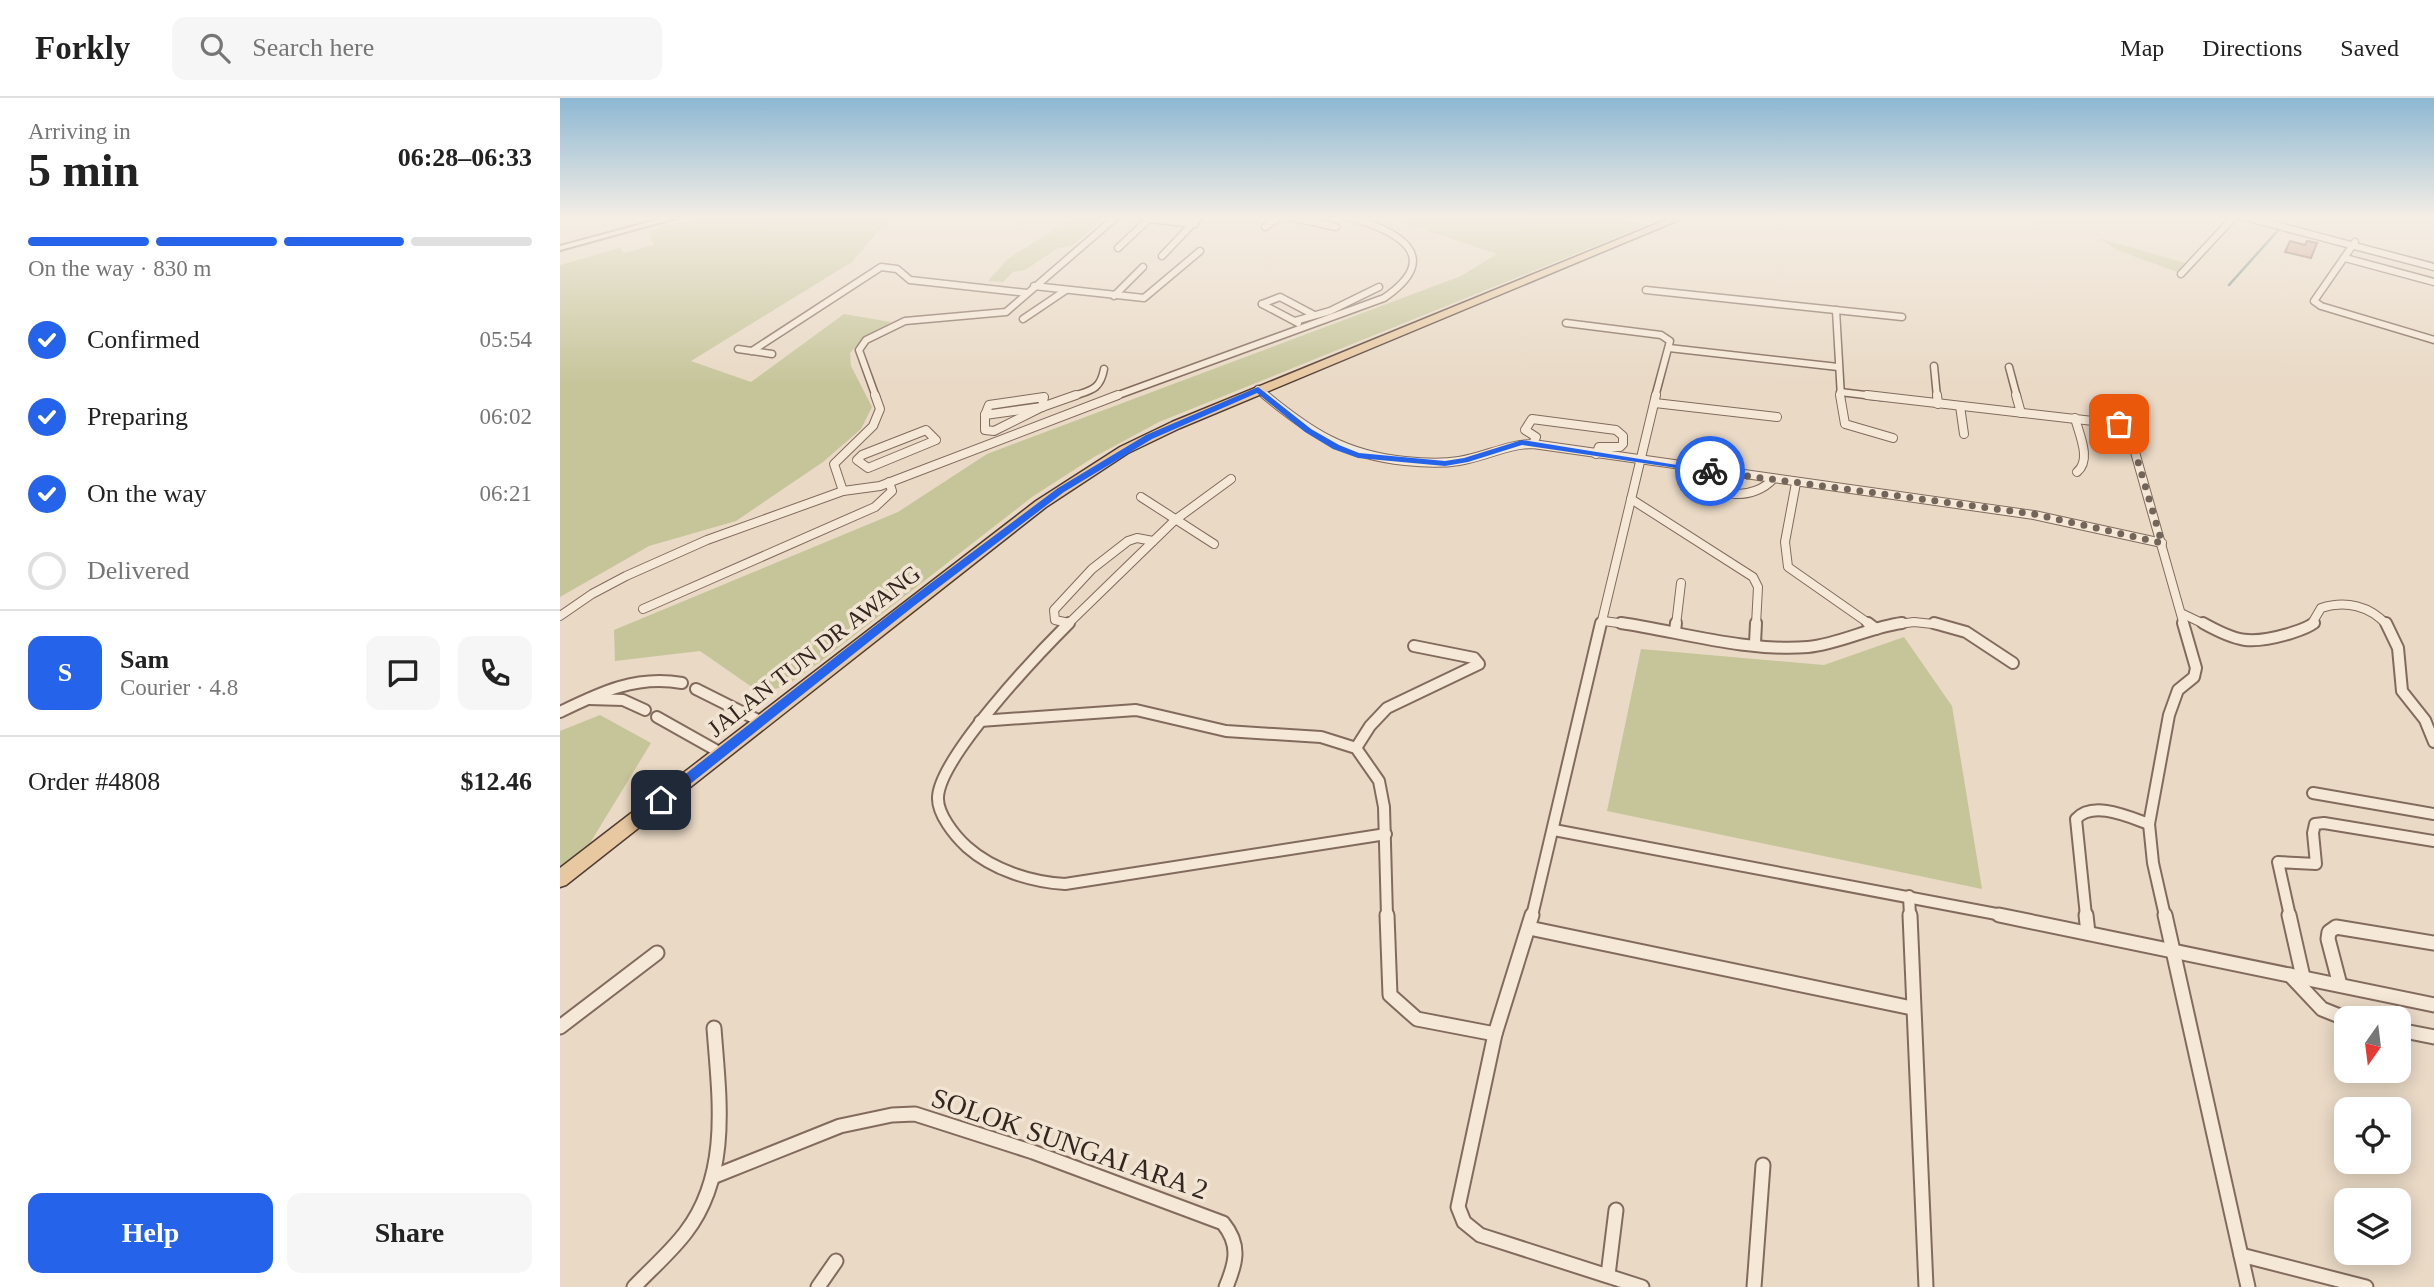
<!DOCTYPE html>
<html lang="en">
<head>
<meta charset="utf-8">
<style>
  :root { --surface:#fff; --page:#f6f6f6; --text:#222; --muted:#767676; --line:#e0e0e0; --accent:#2563eb }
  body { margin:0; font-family:"Times New Roman",serif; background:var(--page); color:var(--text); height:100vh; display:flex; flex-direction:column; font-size:26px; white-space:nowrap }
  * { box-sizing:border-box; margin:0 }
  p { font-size:23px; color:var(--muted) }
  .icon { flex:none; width:38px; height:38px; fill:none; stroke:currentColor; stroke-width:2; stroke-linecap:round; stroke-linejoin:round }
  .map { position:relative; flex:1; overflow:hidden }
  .sheet { display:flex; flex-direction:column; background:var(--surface); width:560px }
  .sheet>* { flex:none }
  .needle { width:46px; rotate:194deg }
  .controls { position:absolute; left:1774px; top:908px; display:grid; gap:14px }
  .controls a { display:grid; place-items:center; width:77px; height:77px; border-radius:14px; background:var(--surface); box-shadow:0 4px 18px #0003; font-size:35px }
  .pin { position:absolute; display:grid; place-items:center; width:60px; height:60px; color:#fff; margin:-30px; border-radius:14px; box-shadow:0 4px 10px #0006 }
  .courier { position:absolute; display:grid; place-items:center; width:70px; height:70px; margin:-35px; border:5px solid #2563eb; border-radius:50%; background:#fff; color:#222; box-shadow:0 2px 9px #0007 }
  .head em { font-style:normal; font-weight:700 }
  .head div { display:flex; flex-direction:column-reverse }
  .head { display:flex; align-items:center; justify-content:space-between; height:119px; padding:0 28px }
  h1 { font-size:46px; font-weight:700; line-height:52px }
  .bar { display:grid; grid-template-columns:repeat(4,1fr); gap:10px 7px; align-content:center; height:84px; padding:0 28px }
  .bar i { height:9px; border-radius:5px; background:var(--line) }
  .bar .current { background:var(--accent) }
  .bar p { grid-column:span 4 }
  .line { display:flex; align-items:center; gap:18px; padding:0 28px; border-top:2px solid var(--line) }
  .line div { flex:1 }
  .round { display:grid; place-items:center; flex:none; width:74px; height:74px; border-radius:14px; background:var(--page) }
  ol { padding:0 28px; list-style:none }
  li { display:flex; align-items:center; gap:21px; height:77px }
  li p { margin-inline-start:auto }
  li .icon { padding:7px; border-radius:50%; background:var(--accent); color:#fff; stroke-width:4 }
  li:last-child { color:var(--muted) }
  li i { width:38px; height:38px; border:4px solid var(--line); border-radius:50% }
  .cta { display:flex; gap:14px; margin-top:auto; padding:14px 28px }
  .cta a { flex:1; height:80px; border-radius:14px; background:var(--accent); color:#fff; font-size:28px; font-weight:700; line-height:80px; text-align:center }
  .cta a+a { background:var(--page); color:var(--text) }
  header { display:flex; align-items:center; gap:42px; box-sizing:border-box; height:98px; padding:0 35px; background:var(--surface); border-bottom:2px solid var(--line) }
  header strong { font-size:33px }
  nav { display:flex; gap:38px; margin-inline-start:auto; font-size:24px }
  .search { width:490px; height:63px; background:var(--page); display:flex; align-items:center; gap:18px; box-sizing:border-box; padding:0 24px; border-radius:14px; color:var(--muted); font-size:26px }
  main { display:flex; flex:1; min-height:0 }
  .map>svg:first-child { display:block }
</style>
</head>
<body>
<header>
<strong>Forkly</strong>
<div class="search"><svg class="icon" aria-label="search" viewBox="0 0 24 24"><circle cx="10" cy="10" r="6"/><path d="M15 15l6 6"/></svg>Search here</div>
<nav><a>Map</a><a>Directions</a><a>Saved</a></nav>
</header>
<main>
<section class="sheet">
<div class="head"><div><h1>5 min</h1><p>Arriving in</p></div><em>06:28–06:33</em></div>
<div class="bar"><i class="current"></i><i class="current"></i><i class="current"></i><i></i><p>On the way · 830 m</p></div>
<ol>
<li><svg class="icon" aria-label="check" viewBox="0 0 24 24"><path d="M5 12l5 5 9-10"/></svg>Confirmed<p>05:54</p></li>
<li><svg class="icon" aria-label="check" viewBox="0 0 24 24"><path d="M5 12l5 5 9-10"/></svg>Preparing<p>06:02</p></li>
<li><svg class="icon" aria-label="check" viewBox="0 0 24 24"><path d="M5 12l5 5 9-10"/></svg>On the way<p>06:21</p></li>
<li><i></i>Delivered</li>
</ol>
<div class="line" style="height:126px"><b class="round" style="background:var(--accent);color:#fff">S</b><div><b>Sam</b><p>Courier · 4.8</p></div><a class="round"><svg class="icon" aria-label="chat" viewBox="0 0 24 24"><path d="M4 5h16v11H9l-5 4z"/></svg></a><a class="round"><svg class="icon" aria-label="phone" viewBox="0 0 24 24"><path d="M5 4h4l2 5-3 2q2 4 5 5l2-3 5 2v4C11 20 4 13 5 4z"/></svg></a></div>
<div class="line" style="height:91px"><div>Order #4808</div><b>$12.46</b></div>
<div class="cta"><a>Help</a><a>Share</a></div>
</section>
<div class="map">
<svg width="1874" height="1189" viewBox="0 0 1874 1189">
  <rect width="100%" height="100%" fill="#e9d9c5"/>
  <g fill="#c6c59a">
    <polygon points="139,119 354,119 326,124 292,164 131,263 191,284 284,216 331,224 300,244 290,255 291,268 312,309 301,331 263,364 176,423 89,448 0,499 0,167 60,150 64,155 94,147 88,133"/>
    <polygon points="513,119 547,119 511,148 498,150 465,172 453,174 443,184 428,183 448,161"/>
    <polygon points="827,119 1062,119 1087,127 599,324 534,359 472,399 260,564 224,589 199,594 140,553 55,563 54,532 338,414 427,356 901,178 937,156"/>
    <polygon points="1538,140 1549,143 1625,165 1617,174 1557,152"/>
    <polygon points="1344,539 1392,608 1422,791 1047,713 1081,551 1264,567"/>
    <polygon points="40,617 91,645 30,745 0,768 0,633"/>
  </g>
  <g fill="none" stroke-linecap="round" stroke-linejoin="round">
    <g stroke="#6e8a7f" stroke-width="2.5">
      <polyline points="1727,123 1730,119"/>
      <polyline points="1669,187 1721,129"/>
    </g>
  </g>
  <polygon fill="#c3927f" stroke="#7e5445" stroke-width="2" points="1730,143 1745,147 1747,143 1757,145 1751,160 1725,154"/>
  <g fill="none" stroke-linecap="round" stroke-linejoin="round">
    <g stroke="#826b5d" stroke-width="9">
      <g id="minor-far3">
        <polyline points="730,119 776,129"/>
        <polyline points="1685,119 1874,169"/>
        <polyline points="589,121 635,126"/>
        <polyline points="705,129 719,119"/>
        <polyline points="1795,144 1754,203 1761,208 1874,242"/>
        <polyline points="558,150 591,119"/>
        <polyline points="602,158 639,119"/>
        <polyline points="1785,160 1874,184"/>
        <polyline points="1621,176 1674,119"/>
        <polyline points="474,188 584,200 640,153"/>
        <polyline points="1086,192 1342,219"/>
        <polyline points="554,198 583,169"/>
        <polyline points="702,206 720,199 754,217"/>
        <polyline points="702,206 738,225"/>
        <polyline points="1276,212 1281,299"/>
        <polyline points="463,221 506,192"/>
        <polyline points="735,223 770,213 819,189"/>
        <polyline points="1006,225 1101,237 1110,243 1095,299"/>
        <polyline points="1109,250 1278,269"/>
        <polyline points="178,251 212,256"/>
        <polyline points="192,253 321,169 337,171 350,182 467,195"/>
        <polyline points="1374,268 1377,299"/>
        <polyline points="1449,269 1457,299"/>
        <polyline points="698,291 707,299"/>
        <polyline points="1280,294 1322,299"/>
        <polyline points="316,299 299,252 306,242 345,223 446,214 556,119"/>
        <path d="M511 299C530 292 540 293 544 271"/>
        <path d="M553 299 824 200C885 158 838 133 789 119"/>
      </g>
    </g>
    <g stroke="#826b5d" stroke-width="10">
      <g id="minor-far2">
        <path d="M705 297C751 335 785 357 845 363 863 365 881 366 899 363 925 359 947 346 973 346L1474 417 1602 445"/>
        <polyline points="1280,297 1285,326 1333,340"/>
        <polyline points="1307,297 1559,326 1569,333 1624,527"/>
        <polyline points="1377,297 1378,306"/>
        <polyline points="1456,297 1461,315"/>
        <polyline points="1095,305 1217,319"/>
        <polyline points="1400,308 1404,336"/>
        <polyline points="482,309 516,297"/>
        <polyline points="425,317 425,332 434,333 482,309"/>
        <polyline points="425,317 429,307 484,299 482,309"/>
        <polyline points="425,317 482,309"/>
        <path d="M1515 320C1519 336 1532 362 1517 374"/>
        <polygon points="366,332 376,342 308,370 297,362 302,357"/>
        <polyline points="973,346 976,339 965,332 972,321 1056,332 1063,338 1063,346 1060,349 1039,349 1036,356"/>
        <path d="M1147 372C1151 404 1196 401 1213 381"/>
        <polyline points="1236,385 1225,444 1228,469 1311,527"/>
        <polyline points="283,393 274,366 313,328 320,311 315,297"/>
        <polyline points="581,399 654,446"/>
        <polyline points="1071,401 1193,479 1198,489 1196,527"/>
        <polyline points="83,511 315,409 332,393 329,384"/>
        <polyline points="1623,516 1646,527"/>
        <polyline points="0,518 32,496 66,478 147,442 283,393 320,388 558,297"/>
        <polyline points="1044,523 1072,527"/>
        <polyline points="509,525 495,522 494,512 532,471 568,443 577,440 593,443"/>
        <polyline points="507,527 615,422 671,381"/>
        <polyline points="1041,527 1096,297"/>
        <polyline points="1116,527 1121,485"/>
        <polyline points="1331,527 1354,524 1382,527"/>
        <path d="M1751 527 1761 510C1786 502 1810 508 1827 527"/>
      </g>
    </g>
    <g stroke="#826b5d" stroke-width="14">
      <g id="minor-far1">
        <path d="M509 525C478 556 380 659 378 699 377 716 395 738 407 749 433 772 471 784 505 786L826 736"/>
        <path d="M1061 525C1121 534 1186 554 1248 549 1280 546 1310 529 1342 525"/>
        <polyline points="1308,525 1316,531"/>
        <polyline points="1374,525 1406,534 1453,565"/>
        <path d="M1643 525C1677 544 1690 547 1728 536 1737 533 1746 531 1754 525"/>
        <polyline points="1826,525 1838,550 1842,593 1865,622 1874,644"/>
        <polyline points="1115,533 1116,525"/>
        <polyline points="1195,545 1196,525"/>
        <polyline points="136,591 202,624"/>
        <polyline points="29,601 63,602 85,612"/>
        <path d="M0 614C41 594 76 577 122 585"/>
        <polyline points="97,619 161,655"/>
        <polyline points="420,623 576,612 666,633 761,639 796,650 819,683 824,709 827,818"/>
        <polyline points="796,650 810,628 827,610 919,566 914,560 854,548"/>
        <polyline points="1753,695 1874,716"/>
        <polyline points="994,732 1447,818"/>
        <polyline points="1349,798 1350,818"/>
        <polyline points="972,818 1041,525"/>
        <path d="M1526 818 1516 721C1533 702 1569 719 1589 726"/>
        <polyline points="1605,818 1593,765 1589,726 1609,617 1618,592 1634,579 1636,570 1623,525"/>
        <polyline points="1730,818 1718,764 1756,766 1753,735 1755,726 1764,725 1874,743"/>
      </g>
    </g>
    <g stroke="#826b5d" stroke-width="17">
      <g id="minor">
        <polyline points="827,817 830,897 857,921 935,936"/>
        <polyline points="972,817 935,936 898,1109 904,1124 920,1137 1082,1189"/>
        <polyline points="1350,817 1366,1189"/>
        <polyline points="1439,817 1874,907"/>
        <polyline points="1526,817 1528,835"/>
        <polyline points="1605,817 1688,1189"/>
        <polyline points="1729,817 1743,879"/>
        <polyline points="969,830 1352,910"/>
        <polyline points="1730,877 1762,911 1787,921"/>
        <polyline points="1780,887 1768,841 1769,834 1776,829 1874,845"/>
        <polyline points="0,929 97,855"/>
        <polyline points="1839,932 1874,939"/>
        <path d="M155 1078 280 1028 332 1017 355 1016 473 1054 663 1125C681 1147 676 1165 666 1189"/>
        <polyline points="1681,1157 1806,1189"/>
        <polyline points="1048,1177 1056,1112"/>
        <path d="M74 1189C91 1171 111 1154 126 1134 171 1075 159 999 154 930"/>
        <polyline points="258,1189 276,1163"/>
        <polyline points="1194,1189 1203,1067"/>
      </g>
    </g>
    <g stroke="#826b5d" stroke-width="4">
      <polygon id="tertiary" points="108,119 120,119 0,152 0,148"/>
    </g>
    <g stroke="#503b31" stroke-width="3">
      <polygon id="primary" points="1113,119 1126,119 620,330 568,355 486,409 6,787 0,789 0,770 476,403 560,349 612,324"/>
    </g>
    <use href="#minor-far3" stroke="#f5e8d7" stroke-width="6"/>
    <use href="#minor-far2" stroke="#f5e8d7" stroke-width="8"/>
    <use href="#minor-far1" stroke="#f5e8d7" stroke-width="10"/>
    <use href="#minor" stroke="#f5e8d7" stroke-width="13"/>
    <use href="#tertiary" fill="#f5e8d7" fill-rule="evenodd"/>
    <use href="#primary" fill="#e8c8a1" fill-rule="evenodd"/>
  </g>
  <linearGradient id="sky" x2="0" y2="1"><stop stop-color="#8db8d3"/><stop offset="0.42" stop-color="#f5eee5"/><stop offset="1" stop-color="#f5eee5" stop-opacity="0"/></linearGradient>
  <rect width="1874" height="285" fill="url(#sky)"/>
  <polygon fill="#2563eb" points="698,289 751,331 779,347 799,355 885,363 904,360 962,342 1154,373 1150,375 962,347 908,364 885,368 798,360 773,351 745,334 697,295 592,341 504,394 354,508 105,706 96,706 96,699 347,503 498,390 586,337"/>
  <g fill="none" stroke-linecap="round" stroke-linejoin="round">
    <polyline stroke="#736559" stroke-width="7" stroke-dasharray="0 12.6" points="1150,373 1474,416 1602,445 1569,333 1559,326"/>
  </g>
  <g text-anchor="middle" stroke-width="7" stroke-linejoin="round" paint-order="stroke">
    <g font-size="24" fill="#33261f" stroke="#f1e4d3">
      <text transform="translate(254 553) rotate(-38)" y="8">JALAN TUN DR AWANG</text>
    </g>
    <g font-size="28" fill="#33261f" stroke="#f1e4d3">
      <text transform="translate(510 1045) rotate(19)" y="10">SOLOK SUNGAI ARA 2</text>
    </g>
  </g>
</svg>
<div class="controls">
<a><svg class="needle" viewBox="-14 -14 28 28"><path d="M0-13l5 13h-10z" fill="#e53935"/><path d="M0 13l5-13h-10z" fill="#767676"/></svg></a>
<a><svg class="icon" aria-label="locate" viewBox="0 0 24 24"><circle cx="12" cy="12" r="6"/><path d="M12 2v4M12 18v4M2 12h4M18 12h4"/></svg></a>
<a><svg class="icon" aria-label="layers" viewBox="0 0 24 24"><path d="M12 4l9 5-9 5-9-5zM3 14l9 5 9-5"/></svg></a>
</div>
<div class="pin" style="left:1559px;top:326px;background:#ea580c"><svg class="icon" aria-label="bag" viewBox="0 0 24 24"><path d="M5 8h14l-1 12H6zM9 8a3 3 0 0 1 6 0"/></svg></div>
<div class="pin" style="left:101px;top:702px;background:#1f2937"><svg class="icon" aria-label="home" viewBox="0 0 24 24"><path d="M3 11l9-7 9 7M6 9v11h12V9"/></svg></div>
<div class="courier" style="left:1150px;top:373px"><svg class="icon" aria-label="bike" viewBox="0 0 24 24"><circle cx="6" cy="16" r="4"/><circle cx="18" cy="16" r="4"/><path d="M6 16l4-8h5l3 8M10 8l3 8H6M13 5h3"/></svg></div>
</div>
</main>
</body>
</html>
